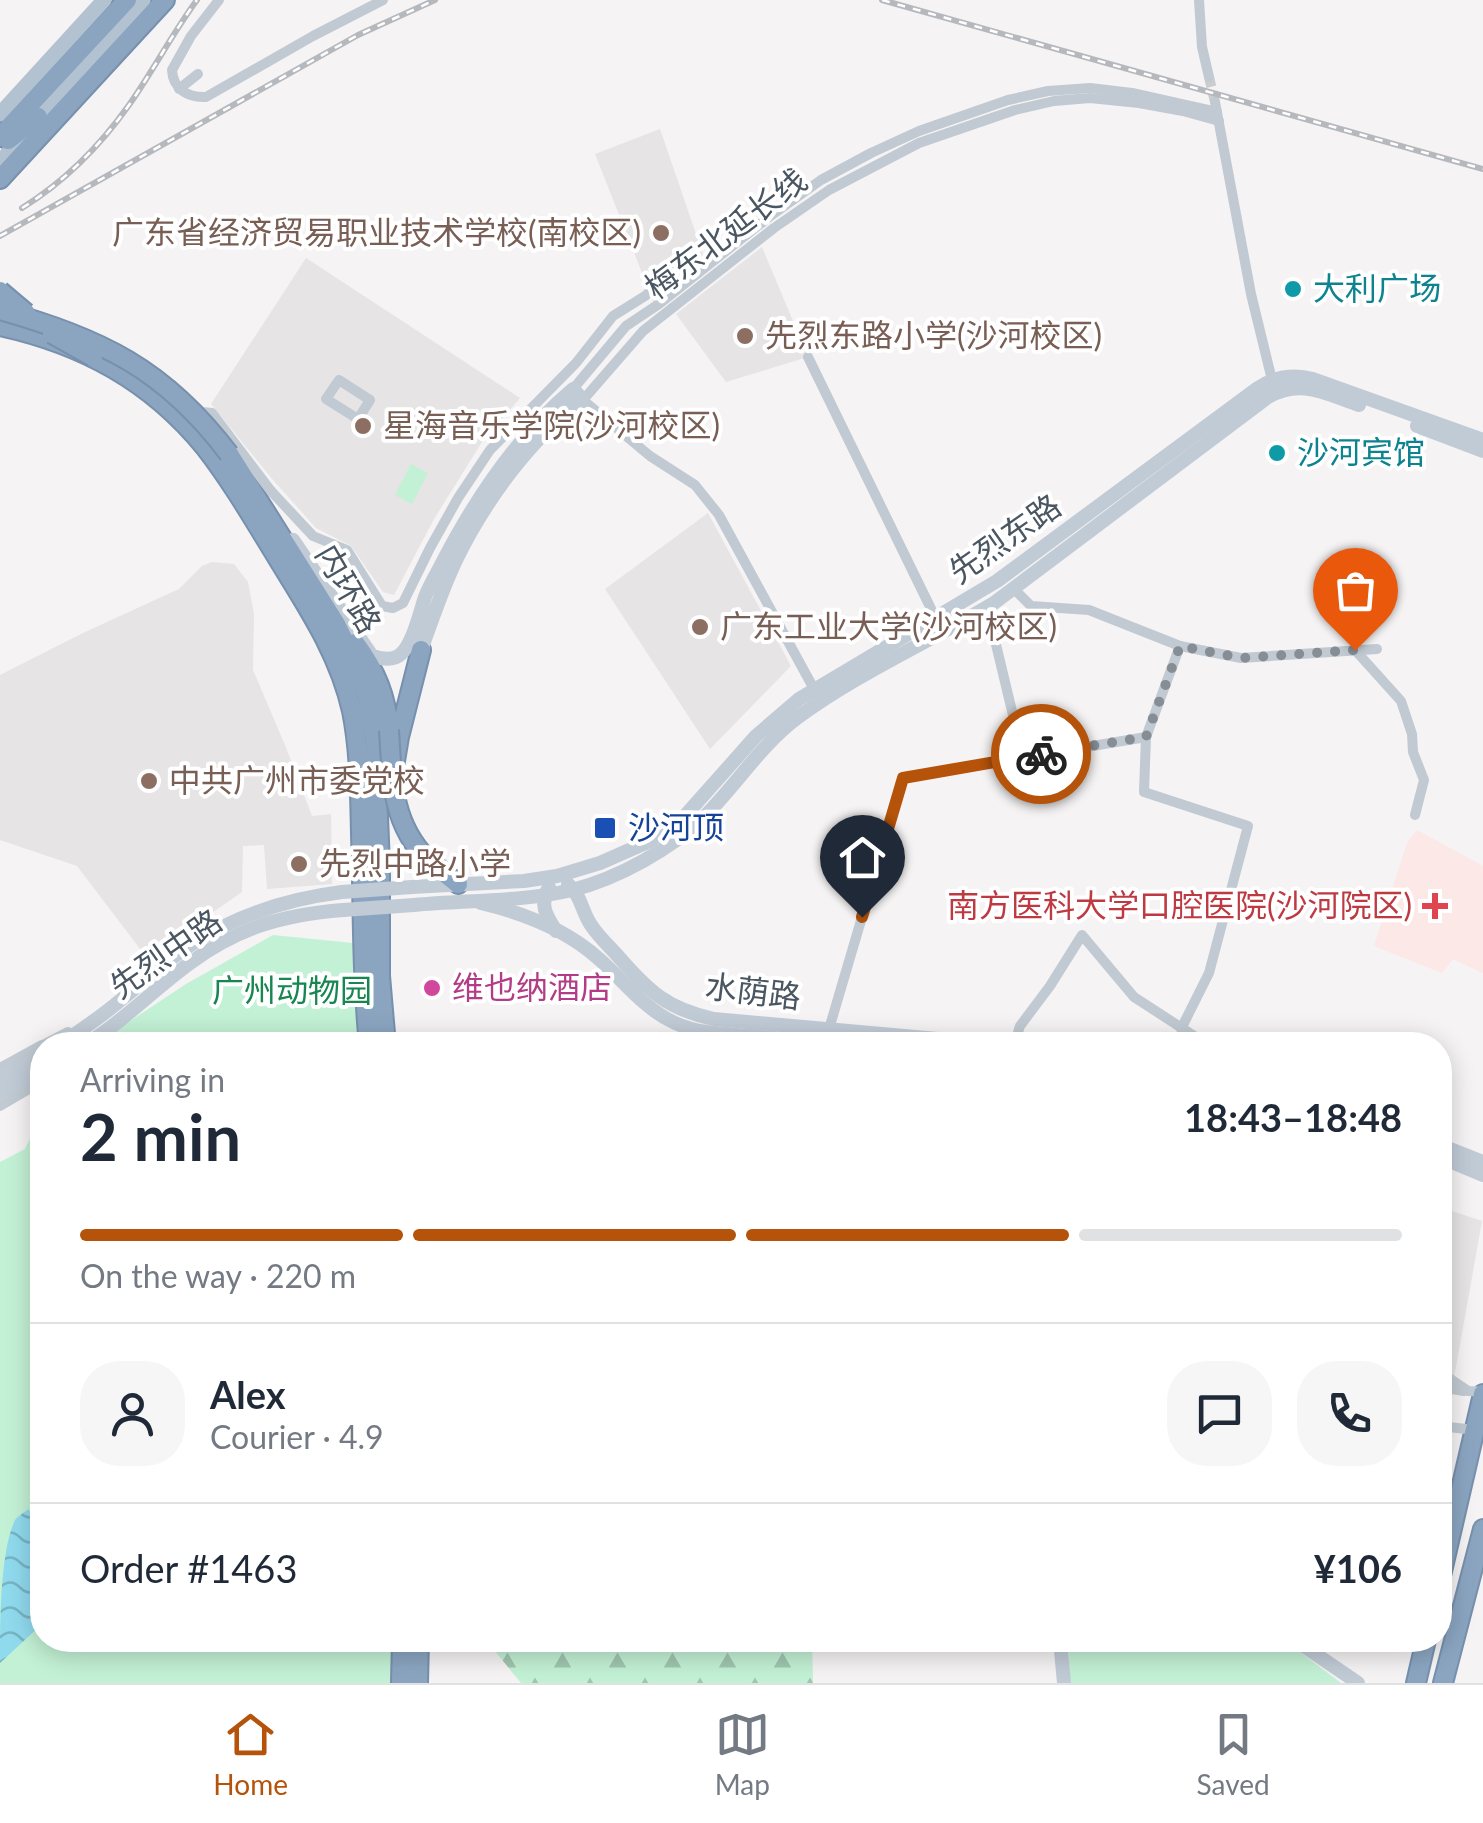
<!DOCTYPE html>
<html lang="en">
<head>
<meta charset="utf-8">
<style>
  :root { --surface:#fff; --page:#f6f6f7; --text:#1f2937; --muted:#747a83; --line:#e0e1e3; --accent:#b45309 }
  body { margin:0; font-family:Lato,"Noto Sans SC",sans-serif; background:var(--page); color:var(--text); height:100vh; display:flex; flex-direction:column; font-size:38px; white-space:nowrap }
  * { box-sizing:border-box; margin:0 }
  p { font-size:32px; color:var(--muted) }
  .icon { flex:none; width:55px; height:55px; fill:none; stroke:currentColor; stroke-width:2; stroke-linecap:round; stroke-linejoin:round }
  .map { position:relative; flex:1; overflow:hidden }
  .drawer { position:absolute; left:30px; top:1032px; width:1422px; height:620px; display:flex; flex-direction:column; background:var(--surface); border-radius:40px; box-shadow:0 5px 25px #0003 }
  .drawer>* { flex:none }
  .pin { position:absolute; display:grid; place-items:center; width:85px; height:85px; color:#fff; margin:-102px -42px; border-radius:50% 50% 50% 0; rotate:-45deg; box-shadow:0 0 10px #0007 }
  .pin .icon { rotate:45deg }
  .courier { position:absolute; display:grid; place-items:center; width:100px; height:100px; margin:-50px; border:8px solid #b45309; border-radius:50%; background:#fff; color:#222; box-shadow:0 2px 12px #0007 }
  .overview em { font-style:normal; font-weight:700 }
  .overview div { display:flex; flex-direction:column-reverse }
  .overview { display:flex; align-items:center; justify-content:space-between; height:170px; padding:0 50px }
  h1 { font-size:65px; font-weight:700; line-height:75px }
  .bar { display:grid; grid-template-columns:repeat(4,1fr); gap:15px 10px; align-content:center; height:120px; padding:0 50px }
  .bar i { height:12px; border-radius:8px; background:var(--line) }
  .bar .on { background:var(--accent) }
  .bar p { grid-column:span 4 }
  .line { display:flex; align-items:center; gap:25px; padding:0 50px; border-top:2px solid var(--line) }
  .line div { flex:1 }
  .round { display:grid; place-items:center; flex:none; width:105px; height:105px; border-radius:40px; background:var(--page) }
  .tab-bar { display:flex; justify-content:space-around; align-items:center; height:140px; border-top:2px solid var(--line); background:var(--surface); font-size:28px; color:var(--muted) }
  .tab-bar a { display:grid; justify-items:center; gap:5px }
  .tab-bar .on { color:var(--accent) }
  .map>svg:first-child { display:block }
</style>
</head>
<body>
<div class="map">
<svg width="1483" height="1683" viewBox="0 0 1483 1683">
  <defs>
    <pattern id="forest-firs" width="22" height="20" patternUnits="userSpaceOnUse" patternTransform="scale(2.5)"><rect width="22" height="20" fill="#c3f1d5"/><path d="M5 1l3.5 6h-7zM16 11l3.5 6h-7z" fill="#a0c6b0"/></pattern>
    <pattern id="water-waves" width="16" height="10" patternUnits="userSpaceOnUse" patternTransform="scale(2.5)"><rect width="16" height="10" fill="#90daee"/><path d="M0 5q4-4 8 0t8 0" fill="none" stroke="#78b4c4"/></pattern>
  </defs>
  <rect width="100%" height="100%" fill="#f5f3f3"/>
  <g fill="#e6e4e5">
    <polygon points="660,129 706,263 654,303 595,154"/>
    <polygon points="762,247 808,357 726,382 676,314"/>
    <polygon points="306,258 520,398 482,442 434,519 394,595 383,592 351,546 316,528 273,480 211,404"/>
    <polygon points="708,513 791,666 710,749 605,589"/>
    <polygon points="212,562 234,564 248,582 254,614 253,670 285,745 312,816 331,814 332,884 267,889 264,845 243,846 242,892 147,958 77,866 0,840 0,675 83,633 179,589 202,566"/>
    <polygon points="1440,1207 1482,1221 1450,1401 1440,1398"/>
  </g>
  <polygon fill="#fce8e6" points="1417,830 1483,866 1483,973 1453,959 1442,973 1374,946 1407,843"/>
  <g fill="#c3f1d5">
    <polygon points="411,464 428,473 412,504 395,495"/>
    <polygon points="273,935 353,943 359,1045 94,1045 186,984"/>
    <polygon points="42,1114 42,1640 394,1640 393,1683 0,1683 0,1162 25,1149"/>
    <polygon points="1068,1640 1284,1640 1341,1683 1070,1683"/>
  </g>
  <polygon fill="url(#forest-firs)" points="489,1640 812,1640 813,1683 521,1683 489,1644"/>
  <path fill="url(#water-waves)" d="M28 1509 42 1525V1624L0 1663C0 1624 0 1551 15 1520 19 1515 24 1513 28 1509Z"/>
  <g fill="none" stroke-linecap="round" stroke-linejoin="round">
    <polyline stroke="#caccce" stroke-width="10" stroke-dasharray="10 5" stroke-linecap="butt" points="1209,77 1215,102"/>
    <g stroke="#7690ad" stroke-width="22">
      <g id="highway">
        <polyline points="0,137 127,0"/>
        <polyline points="8,140 38,117"/>
        <polyline points="0,179 165,0"/>
        <path d="M0 326C83 344 151 381 205 447 233 483 256 523 280 562 309 609 340 656 352 711 360 751 360 792 361 833 363 904 362 974 369 1045"/>
        <polyline points="229,454 336,624 357,667 367,696 375,741 380,866 380,976 386,1045"/>
        <path d="M355 643C376 671 386 696 389 730"/>
        <polyline points="395,761 399,737 421,650"/>
        <polyline points="427,859 458,884"/>
        <polyline points="1440,1580 1483,1394"/>
        <polyline points="401,1683 402,1640"/>
        <polyline points="418,1683 419,1640"/>
        <polyline points="1416,1683 1426,1640"/>
        <polyline points="1443,1683 1483,1529"/>
      </g>
    </g>
    <g stroke="#c1cad2" stroke-width="10">
      <path d="M219 0 191 36 172 70C173 89 188 98 206 97L313 36 383 0"/>
      <polyline points="1199,0 1202,47 1209,77"/>
      <polyline points="179,89 198,74"/>
      <polyline points="1215,102 1251,294 1272,380"/>
      <polyline points="808,357 936,619"/>
      <polygon points="339,380 370,400 358,419 326,399"/>
      <polyline points="573,389 626,326 659,304 769,217 821,180 871,153 919,131 1008,100 1048,91 1090,88 1132,93 1217,112"/>
      <polyline points="202,412 212,413 271,491 313,536 347,550 382,606 393,608 403,603 430,548 458,498 490,450 576,363 613,316 645,296 673,271"/>
      <polyline points="1014,589 1031,606 1089,610 1180,646 1241,658 1377,649"/>
      <polyline points="987,607 1023,757"/>
      <polyline points="1355,650 1401,701 1412,734 1413,752 1424,780 1415,815"/>
      <polyline points="814,689 719,515 695,485 650,456 583,400 643,331 774,228 829,190 919,143 1015,110 1054,101 1090,98 1139,103 1183,111 1219,121"/>
      <polyline points="1146,737 1144,792 1248,826 1209,973 1181,1029"/>
      <polyline points="688,1028 691,1045"/>
      <polyline points="829,1029 903,778 1146,737 1180,646"/>
      <polyline points="43,1045 68,1032"/>
      <polyline points="1014,1045 1020,1026 1050,986 1082,935 1134,997 1208,1045"/>
      <polyline points="0,1068 42,1045"/>
      <polyline points="0,1106 29,1089 42,1076"/>
      <polyline points="1440,1372 1468,1391 1483,1392"/>
      <polyline points="1440,1387 1464,1391"/>
      <polyline points="1440,1426 1475,1430"/>
    </g>
    <g stroke="#c1cbd6" stroke-width="14">
      <polyline points="1417,426 1483,451"/>
      <path d="M293 540 372 656C383 659 393 661 401 654 413 643 420 612 425 597 429 587 434 578 439 569 473 502 515 438 573 389L583 400C532 436 486 500 458 556 443 586 433 618 421 650"/>
      <path d="M568 884C581 895 582 912 591 925 598 936 609 946 617 955 648 991 667 1009 714 1019L1005 1045"/>
      <path d="M412 887 524 881 557 876 600 863 650 841 684 817 756 736 799 699 997 581 1258 388C1276 376 1293 374 1313 379L1483 440"/>
      <path d="M549 887C539 905 546 915 556 931"/>
      <path d="M481 903C523 913 567 930 599 959 625 982 643 1008 675 1023 699 1034 726 1034 751 1036 785 1039 818 1042 851 1045"/>
      <path d="M414 905C466 900 521 902 572 890 617 879 671 849 704 817 736 785 761 745 797 718 858 673 929 642 994 603L1268 397C1301 378 1326 394 1359 405"/>
      <path d="M59 1045C80 1031 102 1016 122 999 144 981 165 962 189 946 236 915 286 899 342 892"/>
      <path d="M85 1045C123 1022 154 989 190 963 239 927 283 915 343 910"/>
      <polyline points="0,1081 42,1055"/>
      <polyline points="0,1093 42,1069"/>
      <polyline points="1440,1145 1483,1162"/>
      <polyline points="1440,1157 1483,1175"/>
      <polyline points="1060,1640 1064,1683"/>
      <polyline points="1295,1640 1358,1683"/>
    </g>
    <g stroke="#b3c2d1" stroke-width="15">
      <polyline points="0,114 104,0"/>
      <polyline points="0,162 143,0"/>
    </g>
    <use href="#highway" stroke="#8ba5c1" stroke-width="18"/>
    <g stroke="#b5b8bd" stroke-width="6">
      <g id="rail">
        <polyline points="882,0 1483,169"/>
        <path d="M22 208C64 182 100 146 129 105 153 71 172 34 197 0"/>
        <polyline points="0,236 358,35 435,0"/>
      </g>
    </g>
    <use href="#rail" stroke="#fff" stroke-width="2.5" stroke-dasharray="8" stroke-linecap="butt"/>
    <g stroke="#7690ad" stroke-width="22" stroke-linecap="butt">
      <g id="highway-bridge">
        <polyline points="0,291 26,313"/>
        <path d="M0 310C101 339 164 368 229 454"/>
        <polyline points="52,334 93,357"/>
        <path d="M389 730C392 778 391 822 427 859"/>
      </g>
    </g>
    <g stroke="#c1cbd6" stroke-width="14">
      <polyline points="342,892 412,887"/>
      <polyline points="343,910 414,905"/>
    </g>
    <use href="#highway-bridge" stroke="#8ba5c1" stroke-width="18"/>
  </g>
  <g fill="none" stroke-linecap="round" stroke-linejoin="round">
    <polyline stroke="#868d94" stroke-width="10" stroke-dasharray="0 18" points="1041,754 1146,737 1180,646 1241,658 1355,650"/>
    <polyline stroke="#b45309" stroke-width="12" points="862,917 903,778 1041,754"/>
  </g>
  <g fill="#8d6e63" stroke="#fff" stroke-width="4">
    <circle cx="661" cy="233" r="10"/>
    <circle cx="745" cy="336" r="10"/>
    <circle cx="363" cy="426" r="10"/>
    <circle cx="700" cy="627" r="10"/>
    <circle cx="149" cy="781" r="10"/>
    <circle cx="299" cy="864" r="10"/>
  </g>
  <g fill="#0f9aa8" stroke="#fff" stroke-width="4">
    <circle cx="1293" cy="289" r="10"/>
    <circle cx="1277" cy="453" r="10"/>
  </g>
  <rect fill="#1a4fb4" stroke="#fff" stroke-width="4" x="593" y="816" width="24" height="24" rx="5"/>
  <path fill="#e0444e" stroke="#fff" stroke-width="4" d="M1430 891h10v10h10v10h-10v10h-10v-10h-10v-10h10z"/>
  <circle fill="#d1479c" stroke="#fff" stroke-width="4" cx="432" cy="988" r="10"/>
  <g text-anchor="middle" stroke-width="8" stroke-linejoin="round" paint-order="stroke">
    <g font-size="32" fill="#785e54" stroke="#fff" text-anchor="start">
      <text x="641" y="244" text-anchor="end">广东省经济贸易职业技术学校(南校区)</text>
      <text x="765" y="347">先烈东路小学(沙河校区)</text>
      <text x="383" y="437">星海音乐学院(沙河校区)</text>
      <text x="720" y="638">广东工业大学(沙河校区)</text>
      <text x="169" y="792">中共广州市委党校</text>
      <text x="319" y="875">先烈中路小学</text>
    </g>
    <g font-size="32" fill="#4a5661" stroke="#fff">
      <text transform="translate(726 234) rotate(-37)" y="11">梅东北延长线</text>
      <text transform="translate(1005 539) rotate(-35)" y="11">先烈东路</text>
      <text transform="translate(348 589) rotate(60)" y="11">内环路</text>
      <text transform="translate(166 954) rotate(-35)" y="11">先烈中路</text>
      <text transform="translate(753 992) rotate(7)" y="11">水荫路</text>
    </g>
    <g font-size="32" fill="#0d838f" stroke="#fff" text-anchor="start">
      <text x="1313" y="300">大利广场</text>
      <text x="1297" y="464">沙河宾馆</text>
    </g>
    <g font-size="32" fill="#164399" stroke="#fff" text-anchor="start">
      <text x="628" y="839">沙河顶</text>
    </g>
    <g font-size="32" fill="#be3a42" stroke="#fff" text-anchor="end">
      <text x="1412" y="917">南方医科大学口腔医院(沙河院区)</text>
    </g>
    <g font-size="32" fill="#b23c85" stroke="#fff" text-anchor="start">
      <text x="452" y="999">维也纳酒店</text>
    </g>
    <g font-size="32" fill="#17864f" stroke="#fff">
      <text x="292" y="1002">广州动物园</text>
    </g>
  </g>
</svg>
<div class="pin" style="left:1355px;top:650px;background:#ea580c"><svg class="icon" aria-label="bag" viewBox="0 0 24 24"><path d="M5 8h14l-1 12H6zM9 8a3 3 0 0 1 6 0"/></svg></div>
<div class="pin" style="left:862px;top:917px;background:#1f2937"><svg class="icon" aria-label="home" viewBox="0 0 24 24"><path d="M3 11l9-7 9 7M6 9v11h12V9"/></svg></div>
<div class="courier" style="left:1041px;top:754px"><svg class="icon" aria-label="bike" viewBox="0 0 24 24"><circle cx="6" cy="16" r="4"/><circle cx="18" cy="16" r="4"/><path d="M6 16l4-8h5l3 8M10 8l3 8H6M13 5h3"/></svg></div>
<section class="drawer">
<div class="overview"><div><h1>2 min</h1><p>Arriving in</p></div><em>18:43–18:48</em></div>
<div class="bar"><i class="on"></i><i class="on"></i><i class="on"></i><i></i><p>On the way · 220 m</p></div>
<div class="line" style="height:180px"><a class="round"><svg class="icon" aria-label="person" viewBox="0 0 24 24"><circle cx="12" cy="8" r="4"/><path d="M4 21q1-7 8-7t8 7"/></svg></a><div><b>Alex</b><p>Courier · 4.9</p></div><a class="round"><svg class="icon" aria-label="chat" viewBox="0 0 24 24"><path d="M4 5h16v11H9l-5 4z"/></svg></a><a class="round"><svg class="icon" aria-label="phone" viewBox="0 0 24 24"><path d="M5 4h4l2 5-3 2q2 4 5 5l2-3 5 2v4C11 20 4 13 5 4z"/></svg></a></div>
<div class="line" style="height:130px"><div>Order #1463</div><b>¥106</b></div>
</section>
</div>
<nav class="tab-bar">
<a class="on"><svg class="icon" aria-label="home" viewBox="0 0 24 24"><path d="M3 11l9-7 9 7M6 9v11h12V9"/></svg>Home</a>
<a><svg class="icon" aria-label="map" viewBox="0 0 24 24"><path d="M3 6l6-2 6 2 6-2v14l-6 2-6-2-6 2zM9 4v14M15 6v14"/></svg>Map</a>
<a><svg class="icon" aria-label="saved" viewBox="0 0 24 24"><path d="M7 4h10v16l-5-4-5 4z"/></svg>Saved</a>
</nav>
</body>
</html>
